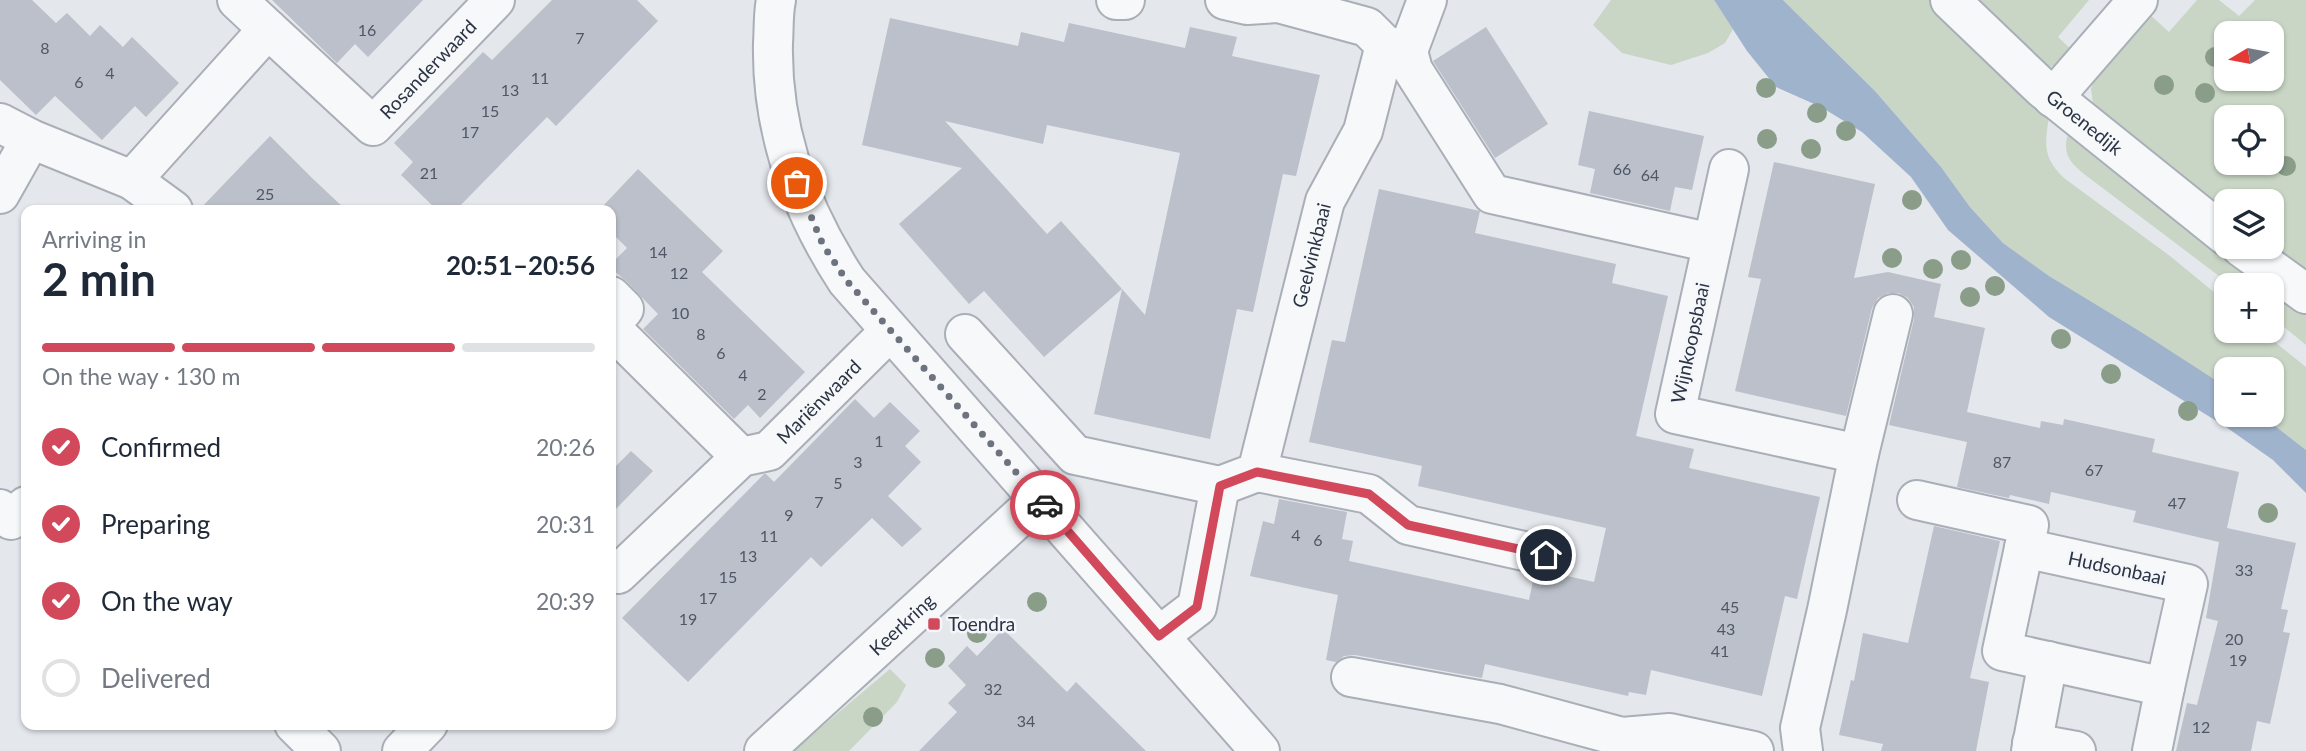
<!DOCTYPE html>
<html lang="en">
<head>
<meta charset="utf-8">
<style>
  :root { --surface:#fff; --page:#f2f2f3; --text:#1f2937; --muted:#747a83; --line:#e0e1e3; --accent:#d1495b }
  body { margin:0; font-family:Lato,sans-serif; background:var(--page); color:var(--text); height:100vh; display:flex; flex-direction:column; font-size:26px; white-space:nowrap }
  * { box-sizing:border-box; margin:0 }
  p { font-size:23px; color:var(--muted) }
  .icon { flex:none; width:38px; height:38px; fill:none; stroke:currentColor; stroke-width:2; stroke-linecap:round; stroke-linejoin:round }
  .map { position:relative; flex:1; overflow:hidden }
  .sheet { position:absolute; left:21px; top:205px; width:595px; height:525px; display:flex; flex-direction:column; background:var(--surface); border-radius:14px; box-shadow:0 2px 5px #0004 }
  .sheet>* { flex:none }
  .needle { width:46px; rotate:260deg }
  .fabs { position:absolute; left:2214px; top:21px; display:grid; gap:14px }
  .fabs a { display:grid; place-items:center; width:70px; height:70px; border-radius:14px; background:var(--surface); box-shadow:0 2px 5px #0004; font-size:35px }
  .pin { position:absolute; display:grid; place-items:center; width:60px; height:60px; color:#fff; margin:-30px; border:4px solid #fff; border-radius:50%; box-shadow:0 2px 7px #0007 }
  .courier { position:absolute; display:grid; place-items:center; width:70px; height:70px; margin:-35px; border:5px solid #d1495b; border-radius:50%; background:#fff; color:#222; box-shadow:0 2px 9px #0007 }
  .headline em { font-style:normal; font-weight:700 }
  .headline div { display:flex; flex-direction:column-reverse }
  .headline { display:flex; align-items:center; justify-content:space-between; height:119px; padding:0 21px }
  h1 { font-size:46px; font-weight:700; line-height:52px }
  .bar { display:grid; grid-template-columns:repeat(4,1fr); gap:10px 7px; align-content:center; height:84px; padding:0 21px }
  .bar i { height:9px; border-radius:5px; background:var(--line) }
  .bar .on { background:var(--accent) }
  .bar p { grid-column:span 4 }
  ol { padding:0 21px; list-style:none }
  li { display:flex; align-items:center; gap:21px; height:77px }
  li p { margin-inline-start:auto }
  li .icon { padding:7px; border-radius:50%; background:var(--accent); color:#fff; stroke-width:4 }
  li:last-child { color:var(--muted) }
  li i { width:38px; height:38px; border:4px solid var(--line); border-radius:50% }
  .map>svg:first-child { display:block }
</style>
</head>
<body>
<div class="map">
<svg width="2306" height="751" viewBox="0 0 2306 751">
  <rect width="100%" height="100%" fill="#e4e7ec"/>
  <g fill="#c9d6c5" fill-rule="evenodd">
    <polygon points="1611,0 1714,0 1733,29 1725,43 1708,53 1671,65 1622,53 1593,25"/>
    <path d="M1783 0H1930L2049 116C2045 144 2042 157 2064 178L2170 256 2226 302V331H2261L2306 367V450L2261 415H2272V369H2226V388L2049 276 2003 243 1970 207 1941 167 1875 91Z"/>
    <polygon points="1969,0 2089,0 2058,37 2077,55 2061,66 2039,67"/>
    <path d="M2197 0H2219L2239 16 2255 0H2306V277L2272 247V201H2226V220L2095 118 2091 89 2094 78 2148 13 2169 32ZM2226 33H2272V79H2226ZM2226 117H2272V163H2226Z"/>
    <path d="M2072 134 2270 285H2231L2084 174C2071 163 2063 155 2067 137Z"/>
    <polygon points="2272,286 2306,311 2306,345 2272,317"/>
    <polygon points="890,669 906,685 897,702 849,751 793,751"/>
  </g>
  <polygon fill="#9fb4cc" points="1714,0 1783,0 1875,91 1941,167 1970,207 2003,243 2049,276 2141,332 2220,383 2226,388 2226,415 2261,415 2306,450 2306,493 2273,460 2226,427 2049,317 1948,230 1911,177 1862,132 1821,107 1776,87 1747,51"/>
  <g fill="#bbc0ca">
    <polygon points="0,0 32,0 56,23 67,13 90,36 100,25 123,47 132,37 179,83 146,117 135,106 102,140 55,96 36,115 0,80"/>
    <polygon points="272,0 423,0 368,57 355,44 337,63"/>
    <polygon points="552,0 637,0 658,21 556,126 547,117 456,210 437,210 401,175 413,162 394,143 483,52 492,60"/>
    <polygon points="890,18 1018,46 1021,32 1064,42 1069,23 1185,48 1190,27 1237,37 1232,56 1320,75 1296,176 1283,174 1253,312 1237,309 1210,439 1094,414 1122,289 1145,315 1180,153 1047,125 1043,144 945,121 1047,234 1061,221 1122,289 1044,357 984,291 969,304 899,224 962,168 862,145"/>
    <polygon points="1486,27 1548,124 1495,158 1433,61"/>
    <polygon points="1589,111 1704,136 1692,190 1675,187 1670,211 1590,193 1595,169 1578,165"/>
    <polygon points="270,136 311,177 346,210 199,210"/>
    <polygon points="1774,162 1875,184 1854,278 1888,272 1941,284 1934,317 1985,328 1967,412 2040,428 2041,421 2063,425 2064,419 2155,439 2152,452 2239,472 2227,528 2296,543 2281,609 2288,610 2283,632 2290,633 2270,724 2257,721 2251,751 2176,751 2187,703 2197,705 2218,621 2206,618 2219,542 2133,522 2136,511 2051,492 2049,504 2010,495 2009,498 1957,487 1967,442 1889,425 1914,319 1914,307 1908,298 1899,293 1888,293 1878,298 1872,308 1846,416 1735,391 1761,279 1748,277"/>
    <polygon points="638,169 723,251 702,272 805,372 760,418 748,405 734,419 643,329 658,314 626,281 611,268 611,264 627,248 611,232 611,210 607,210 603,206"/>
    <polygon points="1379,189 1480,211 1475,233 1616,264 1612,283 1668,296 1636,436 1694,449 1689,468 1820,497 1797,599 1785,596 1762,696 1651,670 1646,695 1629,692 1628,696 1485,664 1482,678 1355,655 1344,656 1336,662 1326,660 1338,595 1250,576 1263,521 1274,524 1279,499 1347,512 1342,539 1353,541 1349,561 1529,600 1534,576 1552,577 1558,574 1594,582 1606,528 1418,486 1422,466 1309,442 1332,340 1345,342"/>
    <polygon points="855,399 874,418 890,402 920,431 905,446 921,462 888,496 922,529 902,547 872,518 821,567 811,557 688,682 622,618 764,474 766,474 774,482"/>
    <polygon points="631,451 653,471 611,514 611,471"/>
    <polygon points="1934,526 2000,541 1970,678 1989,682 1976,751 1881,751 1883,744 1839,735 1851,680 1854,681 1863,633 1908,643"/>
    <polygon points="1003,629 1067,692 1076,682 1146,751 919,751 957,712 948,703 966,685 948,666 967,646 977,656"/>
  </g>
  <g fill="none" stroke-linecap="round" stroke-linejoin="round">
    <g stroke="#a9aeb7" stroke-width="42">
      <g id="minor">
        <polyline points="237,0 268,29"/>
        <path d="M776 0C773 14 774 29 773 43 771 130 800 209 847 281L1260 751"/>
        <polyline points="1116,0 1125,0"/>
        <polyline points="1225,0 1247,5 1278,3 1367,27 1385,45 1408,51"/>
        <polyline points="1427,0 1408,51 1413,70 1492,194 1712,243"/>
        <path id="s1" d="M1950 0 2043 89 2226 236"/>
        <polyline points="2053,98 2138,0"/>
        <polyline points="0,123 31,139 132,180"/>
        <polyline points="1729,169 1675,414 1859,454"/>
        <polyline points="0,194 31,139"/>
        <path id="s2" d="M173 210 132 180 268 29 373 126 495 0"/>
        <polyline points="2241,247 2306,294"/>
        <polyline points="611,296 624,309 611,324"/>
        <polyline points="611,328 741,457"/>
        <polyline points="965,334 1075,455 1220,486"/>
        <polyline points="1257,472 1369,494 1408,525 1546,556"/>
        <polyline points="1917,500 2029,525 2024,548"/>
        <polyline points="0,509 11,520 26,506"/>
        <polygon points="2024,548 2188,584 2165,687 2002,651"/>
        <path id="s3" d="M611 571 618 574 741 457 769 451 889 332"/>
        <path id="s4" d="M1159 636 1197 607 1220 486 1257 472 1325 201 1363 131 1385 45"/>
        <polyline points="1351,677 1500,704 1622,737 1670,733 1754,751"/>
        <polyline points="294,724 321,751"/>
        <polyline points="2032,743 2076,751"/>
        <polyline points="402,751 428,724"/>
        <path id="s5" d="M764 751 1039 499"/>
        <polyline points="1803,751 1800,728 1827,610 1859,454 1893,314"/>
        <polyline points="2031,751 2048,661"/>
        <polyline points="2152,751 2165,687"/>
      </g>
    </g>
    <use href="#minor" stroke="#f7f8fa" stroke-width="38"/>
  </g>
  <g fill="#899d89">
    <circle cx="2215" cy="57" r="10"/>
    <circle cx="2164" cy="85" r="10"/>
    <circle cx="1766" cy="88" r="10"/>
    <circle cx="2205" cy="93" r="10"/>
    <circle cx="1817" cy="113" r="10"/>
    <circle cx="1846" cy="131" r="10"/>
    <circle cx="1767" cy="139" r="10"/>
    <circle cx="1811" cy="149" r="10"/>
    <circle cx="2286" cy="166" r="10"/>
    <circle cx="1912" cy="200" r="10"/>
    <circle cx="1892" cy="258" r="10"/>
    <circle cx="1961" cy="260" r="10"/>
    <circle cx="1933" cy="269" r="10"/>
    <circle cx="1995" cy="286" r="10"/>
    <circle cx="1970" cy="297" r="10"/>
    <circle cx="2061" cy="339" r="10"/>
    <circle cx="2111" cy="374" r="10"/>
    <circle cx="2188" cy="411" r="10"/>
    <circle cx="2268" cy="513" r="10"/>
    <circle cx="1037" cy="602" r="10"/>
    <circle cx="977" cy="633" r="10"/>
    <circle cx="935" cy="658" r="10"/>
    <circle cx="873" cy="717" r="10"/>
  </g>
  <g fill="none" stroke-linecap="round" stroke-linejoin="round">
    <polyline stroke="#6c737f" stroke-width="7" stroke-dasharray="0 12.6" points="797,183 823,245 847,281 1045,505"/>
    <polyline stroke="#d1495b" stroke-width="9" points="1045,505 1159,636 1197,607 1220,486 1257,472 1369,494 1408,525 1546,555"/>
  </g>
  <rect fill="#d1495b" stroke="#f4f6f9" stroke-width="2.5" x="927" y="617" width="14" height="14" rx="3.5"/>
  <g text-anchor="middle" stroke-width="5" stroke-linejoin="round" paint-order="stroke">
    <g font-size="16" fill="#4f5766">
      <text x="367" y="36">16</text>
      <text x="580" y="44">7</text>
      <text x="45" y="54">8</text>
      <text x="110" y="79">4</text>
      <text x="540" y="84">11</text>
      <text x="79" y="88">6</text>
      <text x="510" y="96">13</text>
      <text x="490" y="117">15</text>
      <text x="470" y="138">17</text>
      <text x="1622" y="175">66</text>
      <text x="429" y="179">21</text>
      <text x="1650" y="181">64</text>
      <text x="265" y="200">25</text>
      <text x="658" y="258">14</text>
      <text x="679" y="279">12</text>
      <text x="680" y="319">10</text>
      <text x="701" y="340">8</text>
      <text x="721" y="359">6</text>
      <text x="743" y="381">4</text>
      <text x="762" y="400">2</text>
      <text x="879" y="447">1</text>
      <text x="858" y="468">3</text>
      <text x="2002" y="468">87</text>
      <text x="2094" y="476">67</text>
      <text x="838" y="489">5</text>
      <text x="819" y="508">7</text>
      <text x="2177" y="509">47</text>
      <text x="789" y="521">9</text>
      <text x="1296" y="541">4</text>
      <text x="769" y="542">11</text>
      <text x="1318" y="546">6</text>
      <text x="748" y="562">13</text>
      <text x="2244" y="576">33</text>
      <text x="728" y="583">15</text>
      <text x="708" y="604">17</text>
      <text x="1730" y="613">45</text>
      <text x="688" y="625">19</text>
      <text x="1726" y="635">43</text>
      <text x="2234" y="645">20</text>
      <text x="1720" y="657">41</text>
      <text x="2238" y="666">19</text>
      <text x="993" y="695">32</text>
      <text x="1026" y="727">34</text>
      <text x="2201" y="733">12</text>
    </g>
    <g font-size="19" fill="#2b3445" stroke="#f4f6f9">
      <text dy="7" stroke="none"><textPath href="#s2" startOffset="476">Rosanderwaard</textPath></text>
      <text dy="7" stroke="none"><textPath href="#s1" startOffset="182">Groenedijk</textPath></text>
      <text dy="7" stroke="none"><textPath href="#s4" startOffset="434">Geelvinkbaai</textPath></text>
      <text transform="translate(1690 343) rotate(-78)" y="7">Wijnkoopsbaai</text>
      <text dy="7" stroke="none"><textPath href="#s3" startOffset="276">Mariënwaard</textPath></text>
      <text transform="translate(2117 568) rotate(12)" y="7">Hudsonbaai</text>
      <text dy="7" stroke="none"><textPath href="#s5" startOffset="187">Keerkring</textPath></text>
    </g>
    <g font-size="19" fill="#2b3445" stroke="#f4f6f9" text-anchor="start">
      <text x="948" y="631">Toendra</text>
    </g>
  </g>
</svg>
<div class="fabs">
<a><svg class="needle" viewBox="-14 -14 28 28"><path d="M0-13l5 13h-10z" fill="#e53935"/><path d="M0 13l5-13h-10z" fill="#747a83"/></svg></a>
<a><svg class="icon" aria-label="locate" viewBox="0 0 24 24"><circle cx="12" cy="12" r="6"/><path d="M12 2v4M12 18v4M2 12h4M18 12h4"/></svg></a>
<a><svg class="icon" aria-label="layers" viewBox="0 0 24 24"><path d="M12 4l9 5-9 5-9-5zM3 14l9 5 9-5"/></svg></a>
<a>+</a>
<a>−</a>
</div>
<div class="pin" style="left:797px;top:183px;background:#ea580c"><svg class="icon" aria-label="bag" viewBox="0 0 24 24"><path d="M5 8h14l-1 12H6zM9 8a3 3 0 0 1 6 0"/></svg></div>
<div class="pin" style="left:1546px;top:555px;background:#1f2937"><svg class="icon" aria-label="home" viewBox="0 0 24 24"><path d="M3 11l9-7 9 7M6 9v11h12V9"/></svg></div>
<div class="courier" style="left:1045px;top:505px"><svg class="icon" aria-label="car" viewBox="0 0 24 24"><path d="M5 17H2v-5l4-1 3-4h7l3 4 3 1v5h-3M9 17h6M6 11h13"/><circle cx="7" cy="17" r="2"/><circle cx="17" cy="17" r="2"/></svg></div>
<section class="sheet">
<div class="headline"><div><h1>2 min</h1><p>Arriving in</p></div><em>20:51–20:56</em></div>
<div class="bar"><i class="on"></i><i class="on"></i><i class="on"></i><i></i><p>On the way · 130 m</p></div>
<ol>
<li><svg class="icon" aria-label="check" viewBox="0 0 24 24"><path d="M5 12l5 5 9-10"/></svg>Confirmed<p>20:26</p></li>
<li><svg class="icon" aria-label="check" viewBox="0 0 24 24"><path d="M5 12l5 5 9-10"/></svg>Preparing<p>20:31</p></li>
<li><svg class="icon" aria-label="check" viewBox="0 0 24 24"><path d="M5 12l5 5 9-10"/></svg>On the way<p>20:39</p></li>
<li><i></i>Delivered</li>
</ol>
</section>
</div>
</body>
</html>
